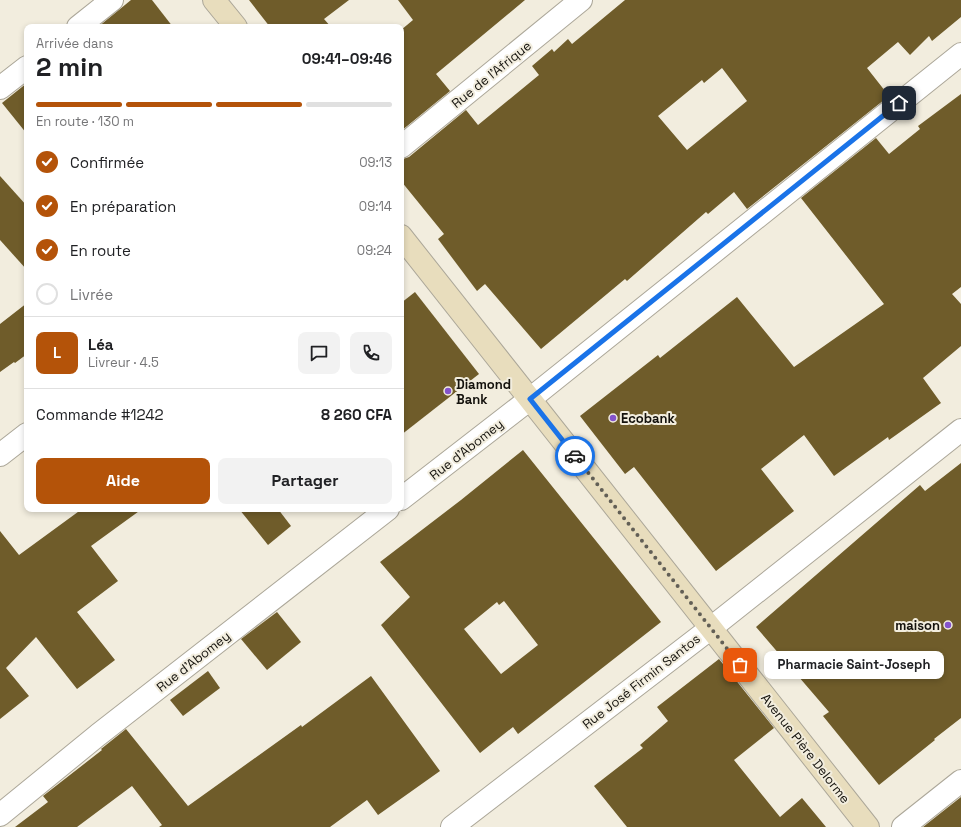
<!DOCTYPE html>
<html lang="fr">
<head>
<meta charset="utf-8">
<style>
  :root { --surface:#fff; --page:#f2f2f2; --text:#202124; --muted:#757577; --line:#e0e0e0; --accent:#b45309 }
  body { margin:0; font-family:"Space Grotesk",sans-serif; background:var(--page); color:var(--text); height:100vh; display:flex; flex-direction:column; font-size:15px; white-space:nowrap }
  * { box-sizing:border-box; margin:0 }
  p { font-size:13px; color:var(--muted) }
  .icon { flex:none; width:22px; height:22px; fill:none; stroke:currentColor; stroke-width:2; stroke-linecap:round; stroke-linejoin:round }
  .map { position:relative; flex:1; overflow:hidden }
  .side { position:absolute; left:24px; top:24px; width:380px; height:488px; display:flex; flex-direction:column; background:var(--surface); border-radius:8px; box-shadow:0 2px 6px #0003 }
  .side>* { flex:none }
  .pin { position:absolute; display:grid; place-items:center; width:34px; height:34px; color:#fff; margin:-17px; border-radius:8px; box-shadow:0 2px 6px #0006 }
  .courier { position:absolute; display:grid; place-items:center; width:40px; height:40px; margin:-20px; border:3px solid #1a73e8; border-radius:50%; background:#fff; color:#222; box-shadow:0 1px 5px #0007 }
  .bubble { position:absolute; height:28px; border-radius:8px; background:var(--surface); box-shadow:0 2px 6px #0003; font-size:13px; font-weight:800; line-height:28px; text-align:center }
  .overview em { font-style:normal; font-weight:800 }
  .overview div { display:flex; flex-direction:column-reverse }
  .overview { display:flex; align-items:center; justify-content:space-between; height:68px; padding:0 12px }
  h1 { font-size:26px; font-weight:800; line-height:30px }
  .bar { display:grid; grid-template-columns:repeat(4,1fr); gap:6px 4px; align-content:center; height:48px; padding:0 12px }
  .bar i { height:5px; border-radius:3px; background:var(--line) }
  .bar .selected { background:var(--accent) }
  .bar p { grid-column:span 4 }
  .line { display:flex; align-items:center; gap:10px; padding:0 12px; border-top:1px solid var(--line) }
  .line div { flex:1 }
  .round { display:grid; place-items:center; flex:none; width:42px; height:42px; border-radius:8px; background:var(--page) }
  ol { padding:0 12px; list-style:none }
  li { display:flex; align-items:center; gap:12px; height:44px }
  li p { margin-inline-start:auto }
  li .icon { padding:4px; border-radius:50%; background:var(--accent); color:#fff; stroke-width:4 }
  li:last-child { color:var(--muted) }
  li i { width:22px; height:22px; border:2px solid var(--line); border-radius:50% }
  .action { display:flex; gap:8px; margin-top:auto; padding:8px 12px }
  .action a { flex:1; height:46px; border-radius:8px; background:var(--accent); color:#fff; font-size:16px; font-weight:800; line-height:46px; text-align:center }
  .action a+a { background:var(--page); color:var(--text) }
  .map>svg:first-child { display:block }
</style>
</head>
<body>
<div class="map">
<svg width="961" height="827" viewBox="0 0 961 827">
  <rect width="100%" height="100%" fill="#f2edde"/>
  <g fill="#6f5c2a" fill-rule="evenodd">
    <polygon points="131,0 152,0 173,27 98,27"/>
    <polygon points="249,0 349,0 324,19 331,27 270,27"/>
    <polygon points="398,0 525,0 436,74 450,91 401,131 401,30 413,20"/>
    <path d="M625 0H961V17L932 41 929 36 910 55 898 42 867 68 889 96 747 209 734 192 708 214 706 212 627 281 625 279 541 349 485 284 477 291 438 239 444 234 401 181V159H403L409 157 466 110 478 125 539 75 532 66 552 49 554 52 568 39 572 44ZM722 68 747 101 687 150 658 116 702 80 704 83Z"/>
    <polygon points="27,83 27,134 2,103"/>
    <polygon points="961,94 961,287 952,294 961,304 961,346 923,378 941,403 889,440 888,437 834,476 804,435 761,469 794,511 716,571 634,467 625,474 580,416 658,355 660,358 737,297 794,367 884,304 801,198 876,138 889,154 920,129 918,126"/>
    <polygon points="0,176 27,206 27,270 0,240"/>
    <polygon points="415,292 479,374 401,435 401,303"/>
    <polygon points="27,303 27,354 15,363 14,362 0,372 0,324"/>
    <path d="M523 450 661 622 518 734 513 727 480 753 381 625 410 597 380 562 461 500ZM504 601 538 645 501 674 464 629 497 602 499 605Z"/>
    <polygon points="961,463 961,718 934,739 935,740 879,785 823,716 829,712 756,627 920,485 925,491"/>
    <polygon points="82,509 142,509 91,546 118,581 77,612 115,660 77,689 36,637 6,668 29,696 0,719 0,531 19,555"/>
    <polygon points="239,509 278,509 291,526 268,545"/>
    <polygon points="277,612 301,642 267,670 241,639"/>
    <polygon points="719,659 774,728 734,760 780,817 802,798 826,827 627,827 594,786 643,748 640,745 668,721 657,707"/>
    <polygon points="208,671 220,688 183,716 170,700"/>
    <polygon points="371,676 440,771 378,815 367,800 330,827 159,827 162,825 132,786 77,827 15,827 48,802 43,796 102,750 101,749 126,729 188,806 301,725 302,727"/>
    <polygon points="961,797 961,827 923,827"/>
  </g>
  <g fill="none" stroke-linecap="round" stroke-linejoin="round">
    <g stroke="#aca799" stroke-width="24">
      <g id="minor">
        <polyline points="78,27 112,0"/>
        <polyline points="0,88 27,67"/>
        <polyline points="401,147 581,0"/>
        <polyline points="0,455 27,434"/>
        <polyline points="401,499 530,399 961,54"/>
        <polyline points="0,815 98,735 388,509"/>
        <polyline points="452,827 711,628 961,430"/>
        <polyline points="903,827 961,781"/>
      </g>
    </g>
    <g stroke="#aca799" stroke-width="24">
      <g id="secondary">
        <polyline points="214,0 236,27"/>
        <polyline points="401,236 868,827"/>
      </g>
    </g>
    <use href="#minor" stroke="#fff" stroke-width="22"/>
    <use href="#secondary" stroke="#e8ddbd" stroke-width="22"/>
  </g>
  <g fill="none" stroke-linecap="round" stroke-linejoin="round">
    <polyline stroke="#625f56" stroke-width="4" stroke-dasharray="0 7.2" points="575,456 740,665"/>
    <polyline stroke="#1a73e8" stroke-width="5" points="575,456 530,399 899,103"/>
  </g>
  <g fill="#8453cb" stroke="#f2edde" stroke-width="1.5">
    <circle cx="448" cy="391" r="4"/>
    <circle cx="613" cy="418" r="4"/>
    <circle cx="948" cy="625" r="4"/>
  </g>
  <g text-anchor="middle" stroke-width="4" stroke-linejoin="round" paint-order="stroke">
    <g font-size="13" fill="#14120d" stroke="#f2edde">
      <text transform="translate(491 74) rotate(-39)" y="5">Rue de l'Afrique</text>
      <text transform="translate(466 449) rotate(-38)" y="5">Rue d'Abomey</text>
      <text transform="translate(193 661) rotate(-38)" y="5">Rue d'Abomey</text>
      <text transform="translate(641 681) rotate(-38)" y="5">Rue José Firmin Santos</text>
      <text transform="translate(806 748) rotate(52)" y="5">Avenue Pière Delorme</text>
    </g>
    <g font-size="13" font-weight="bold" fill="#14120d" stroke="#f2edde" text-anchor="start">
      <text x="456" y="389">Diamond<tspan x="456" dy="15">Bank</tspan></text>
      <text x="621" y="423">Ecobank</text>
      <text x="940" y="630" text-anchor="end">maison</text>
    </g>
  </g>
</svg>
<div class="pin" style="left:740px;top:665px;background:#ea580c"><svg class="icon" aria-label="bag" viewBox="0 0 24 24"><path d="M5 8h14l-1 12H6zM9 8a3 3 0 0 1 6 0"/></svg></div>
<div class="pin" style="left:899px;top:103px;background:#1f2937"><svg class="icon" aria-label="home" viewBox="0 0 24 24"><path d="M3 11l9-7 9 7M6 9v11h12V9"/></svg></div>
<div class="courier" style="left:575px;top:456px"><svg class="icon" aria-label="car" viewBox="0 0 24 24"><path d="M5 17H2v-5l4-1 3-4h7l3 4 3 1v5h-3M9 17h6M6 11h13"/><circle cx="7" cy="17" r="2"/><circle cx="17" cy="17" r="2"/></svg></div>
<div class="bubble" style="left:764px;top:651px;width:180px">Pharmacie Saint-Joseph</div>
<section class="side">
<div class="overview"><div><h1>2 min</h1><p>Arrivée dans</p></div><em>09:41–09:46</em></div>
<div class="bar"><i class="selected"></i><i class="selected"></i><i class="selected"></i><i></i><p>En route · 130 m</p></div>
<ol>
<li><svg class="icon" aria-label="check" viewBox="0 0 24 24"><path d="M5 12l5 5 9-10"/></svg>Confirmée<p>09:13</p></li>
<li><svg class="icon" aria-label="check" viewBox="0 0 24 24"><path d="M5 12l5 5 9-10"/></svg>En préparation<p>09:14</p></li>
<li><svg class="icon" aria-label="check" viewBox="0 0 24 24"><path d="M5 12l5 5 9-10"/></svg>En route<p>09:24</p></li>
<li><i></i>Livrée</li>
</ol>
<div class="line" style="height:72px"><b class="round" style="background:var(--accent);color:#fff">L</b><div><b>Léa</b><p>Livreur · 4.5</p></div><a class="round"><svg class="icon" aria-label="chat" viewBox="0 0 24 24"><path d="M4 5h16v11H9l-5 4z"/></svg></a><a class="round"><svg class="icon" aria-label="phone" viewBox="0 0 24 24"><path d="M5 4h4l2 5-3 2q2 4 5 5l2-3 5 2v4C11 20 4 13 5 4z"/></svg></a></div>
<div class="line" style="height:52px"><div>Commande #1242</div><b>8 260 CFA</b></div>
<div class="action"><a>Aide</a><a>Partager</a></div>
</section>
</div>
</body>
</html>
